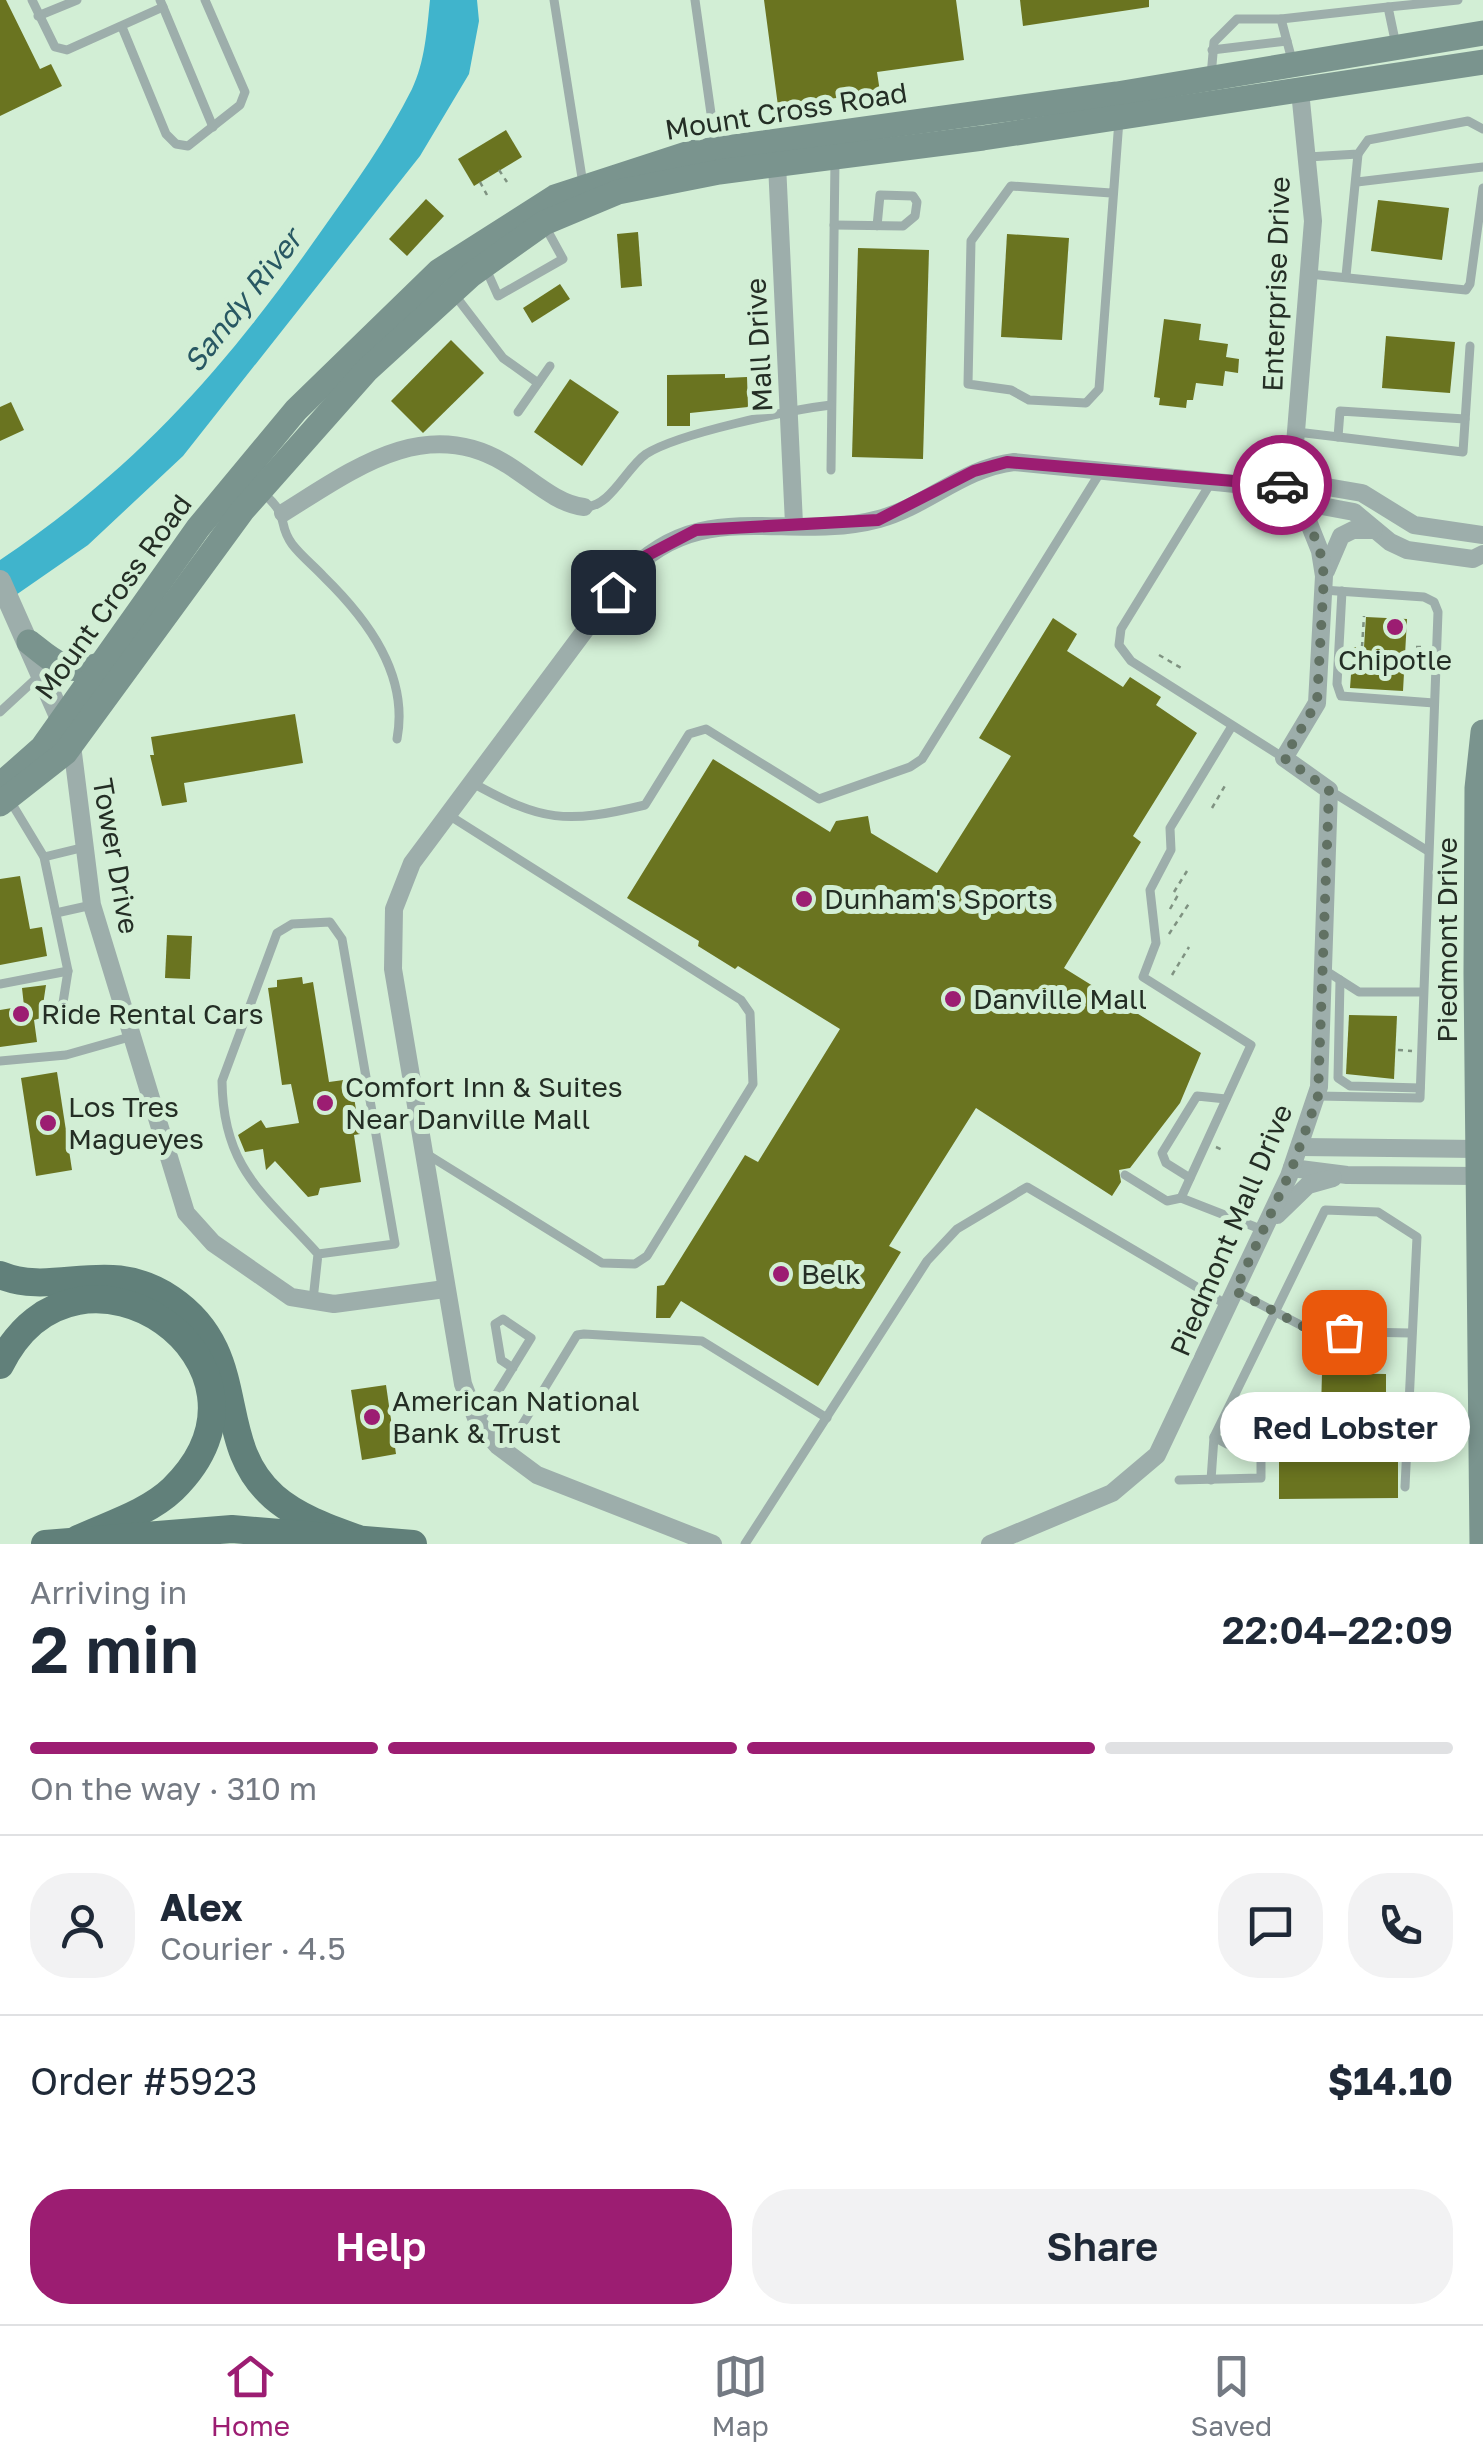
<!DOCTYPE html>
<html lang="en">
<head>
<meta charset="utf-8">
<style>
  :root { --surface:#fff; --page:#f2f2f3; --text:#1f2937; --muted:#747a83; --line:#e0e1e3; --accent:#9c1d72 }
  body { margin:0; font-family:"Golos Text",sans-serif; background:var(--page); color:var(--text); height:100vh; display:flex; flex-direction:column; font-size:38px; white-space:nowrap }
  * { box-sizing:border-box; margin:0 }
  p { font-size:32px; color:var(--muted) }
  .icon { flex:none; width:55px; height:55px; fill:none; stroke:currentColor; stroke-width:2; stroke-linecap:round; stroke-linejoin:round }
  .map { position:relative; height:1544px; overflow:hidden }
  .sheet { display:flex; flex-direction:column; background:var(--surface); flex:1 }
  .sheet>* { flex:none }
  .pin { position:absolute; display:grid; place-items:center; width:85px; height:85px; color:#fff; margin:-42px; border-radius:20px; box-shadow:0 5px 15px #0006 }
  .courier { position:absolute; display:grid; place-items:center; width:100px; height:100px; margin:-50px; border:8px solid #9c1d72; border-radius:50%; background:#fff; color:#222; box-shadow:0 2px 12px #0007 }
  .bubble { position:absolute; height:70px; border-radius:35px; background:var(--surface); box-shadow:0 5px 15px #0003; font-size:32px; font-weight:600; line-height:70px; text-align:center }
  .headline em { font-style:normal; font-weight:600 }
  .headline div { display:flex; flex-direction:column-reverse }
  .headline { display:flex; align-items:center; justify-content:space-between; height:170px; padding:0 30px }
  h1 { font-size:65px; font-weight:600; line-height:75px }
  .bar { display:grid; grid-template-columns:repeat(4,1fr); gap:15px 10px; align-content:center; height:120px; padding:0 30px }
  .bar i { height:12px; border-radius:8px; background:var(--line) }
  .bar .active { background:var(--accent) }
  .bar p { grid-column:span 4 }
  .line { display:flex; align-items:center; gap:25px; padding:0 30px; border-top:2px solid var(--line) }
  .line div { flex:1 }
  .round { display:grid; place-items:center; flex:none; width:105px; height:105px; border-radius:40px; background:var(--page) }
  .action { display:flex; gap:20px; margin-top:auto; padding:20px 30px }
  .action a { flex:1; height:115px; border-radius:40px; background:var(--accent); color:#fff; font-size:40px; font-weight:600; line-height:115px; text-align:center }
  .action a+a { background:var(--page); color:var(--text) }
  .menu { display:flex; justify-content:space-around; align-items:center; height:140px; border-top:2px solid var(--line); background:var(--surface); font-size:28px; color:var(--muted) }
  .menu a { display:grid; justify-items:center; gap:5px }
  .menu .active { color:var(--accent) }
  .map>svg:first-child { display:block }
</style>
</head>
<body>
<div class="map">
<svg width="1483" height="1544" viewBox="0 0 1483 1544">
  <rect width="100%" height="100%" fill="#d2eed5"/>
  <path fill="#40b4cc" d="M430 0H477L479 21 469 74 420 156 183 456 88 545 0 606V560C138 467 227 366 322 230 354 185 387 139 412 89 425 62 427 29 430 0Z"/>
  <g fill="#6a7420">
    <polygon points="0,0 6,0 40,69 51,64 62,86 0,116"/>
    <polygon points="764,0 956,0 964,60 877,72 880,92 778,106"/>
    <polygon points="1020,0 1149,0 1149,7 1023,26"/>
    <polygon points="506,130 522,157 474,186 458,159"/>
    <polygon points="426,199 444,216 407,256 389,239"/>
    <polygon points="1378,200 1449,208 1442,260 1371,251"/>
    <polygon points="638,232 642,286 621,288 617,234"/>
    <polygon points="1007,234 1069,238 1062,340 1001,337"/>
    <polygon points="858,248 929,250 923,459 852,457"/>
    <polygon points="560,284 570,299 532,323 523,308"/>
    <polygon points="1164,319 1201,324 1199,340 1228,344 1226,357 1239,359 1238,373 1225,371 1223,386 1196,383 1193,400 1187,400 1186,408 1159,405 1160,398 1154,397"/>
    <polygon points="1386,336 1455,342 1450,393 1382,388"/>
    <polygon points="451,340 484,373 423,433 391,401"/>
    <polygon points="725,374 725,378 747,377 748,407 690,413 690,426 667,426 667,375"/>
    <polygon points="570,379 619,412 582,466 534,432"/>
    <polygon points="11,402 24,430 0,441 0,407"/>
    <polygon points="1366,617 1407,619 1403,691 1350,688 1353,647 1364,647"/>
    <polygon points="1053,618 1077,634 1067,651 1123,687 1130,677 1161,697 1156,705 1197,733 1133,836 1141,842 1064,968 1201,1053 1180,1103 1130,1168 1119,1170 1121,1182 1112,1196 976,1108 889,1246 901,1252 818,1386 681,1301 670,1318 656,1318 657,1286 664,1285 745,1155 758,1162 840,1029 738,966 735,969 698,946 699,941 627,898 713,759 830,832 836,821 868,816 871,833 937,873 1011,756 979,738"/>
    <polygon points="295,714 303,763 184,783 187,802 162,806 150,755 154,755 151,737"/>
    <polygon points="20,876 30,929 42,927 47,956 0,965 0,879"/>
    <polygon points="167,935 192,936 190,979 165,978"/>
    <polygon points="302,977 303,984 313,982 329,1082 351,1079 360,1134 354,1135 361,1182 320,1188 318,1195 308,1197 275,1161 266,1170 263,1149 245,1152 238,1135 261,1120 266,1128 299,1123 291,1084 282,1085 268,988 277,987 277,980"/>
    <polygon points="46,985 41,1018 34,1020 37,1042 0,1047 0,1010 24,1006 22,988"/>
    <polygon points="1349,1015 1397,1016 1394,1079 1346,1074"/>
    <polygon points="57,1072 72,1170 36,1176 21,1078"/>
    <polygon points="1322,1373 1386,1374 1386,1411 1321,1410"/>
    <polygon points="386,1385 396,1454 362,1460 351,1390"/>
    <polygon points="1398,1458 1398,1498 1279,1499 1279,1460"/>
  </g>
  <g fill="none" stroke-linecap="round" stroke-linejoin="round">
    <g stroke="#7f9281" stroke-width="2.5" stroke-dasharray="5 5" stroke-linecap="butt">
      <polyline points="499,170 507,182"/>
      <polyline points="480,182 487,195"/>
      <polyline points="1362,647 1364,616"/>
      <polyline points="1416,647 1425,647"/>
      <polyline points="1159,655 1183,669"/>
      <polyline points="1212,808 1226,784"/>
      <polyline points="1174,892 1187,871"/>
      <polyline points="1170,909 1178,895"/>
      <polyline points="1169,934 1190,902"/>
      <polyline points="1172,975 1189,947"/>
      <polyline points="1398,1050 1412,1051"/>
      <polyline points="1216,1147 1225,1151"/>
      <polyline points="1352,1343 1352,1357"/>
      <polyline points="1368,1343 1368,1357"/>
    </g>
    <g stroke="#9daeab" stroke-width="9">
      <polyline points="32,0 55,47 67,50 163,7 160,0"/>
      <polyline points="554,0 583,184"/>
      <polyline points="695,0 716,149"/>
      <polyline points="163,7 213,127"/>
      <polyline points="1388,7 1458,0"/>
      <polyline points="38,16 77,0"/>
      <polyline points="1281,19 1388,7 1396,45"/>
      <polyline points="122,27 166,134 176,144 188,146 240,105 245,92 205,0"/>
      <polyline points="1212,50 1287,41"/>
      <polyline points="1211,76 1214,42 1237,19 1281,19 1292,60"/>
      <polyline points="1308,157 1358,154 1368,140 1468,121 1483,129"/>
      <polyline points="1357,182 1483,167"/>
      <polyline points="1111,193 1011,186 971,241 968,384 1011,390 1029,400 1086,403 1099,389 1119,120"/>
      <polyline points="834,225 903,226 915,216 917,202 913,196 880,195 877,226"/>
      <polyline points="486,269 498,296 563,259 546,228"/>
      <polyline points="1309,274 1466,290 1470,284 1483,188"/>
      <polyline points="1346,276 1358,154"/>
      <polyline points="454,294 503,358 538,383"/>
      <polyline points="518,412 550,366"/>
      <polyline points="1297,432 1463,452 1470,346"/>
      <polyline points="1338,437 1340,411 1465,419"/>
      <polyline points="831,470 835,160"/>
      <polyline points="1212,481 1121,629 1119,645 1131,661 1284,758"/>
      <path d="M262 492C292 518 276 522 292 544 301 556 314 566 324 577 368 620 409 675 397 739"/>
      <path d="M584 507C610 508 626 468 646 454 679 433 790 410 831 405"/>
      <polyline points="1342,591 1337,684 1341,696 1434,703"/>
      <polyline points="0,712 40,675"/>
      <polyline points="1232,726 1170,828 1171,850 1150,890 1156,943 1143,977 1251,1045 1181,1198 1263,1230"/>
      <path d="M471 782C542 822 566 824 645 805L689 734 706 729 819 799 910 767 922 759 1101 471"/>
      <polyline points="1329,790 1428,851"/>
      <polyline points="9,799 44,857 68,971 62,1009"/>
      <polyline points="44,857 81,848"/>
      <polyline points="56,913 92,905"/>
      <polyline points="1323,969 1359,992 1423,992"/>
      <polyline points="1340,980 1338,1078 1350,1086 1420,1088"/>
      <polyline points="0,984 68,971"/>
      <polyline points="0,1061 66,1055 133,1036"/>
      <polyline points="1318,1096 1420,1098 1438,612 1434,602 1424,597 1323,590"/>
      <polyline points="425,1153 602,1263 635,1264 647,1256 753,1084 750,1013 741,1000 447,814"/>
      <polyline points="1125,1175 1167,1201 1181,1198"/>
      <polyline points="1190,1178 1166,1163 1162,1153 1197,1096 1226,1099"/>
      <polyline points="1235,1291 1312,1331 1410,1333"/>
      <path d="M313 1300 318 1254C264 1194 223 1169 222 1081L277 933 292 924 330 922 342 939 395 1244 318 1254"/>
      <polyline points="480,1421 531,1338 503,1319 495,1324 501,1360 513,1368"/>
      <polyline points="505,1453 577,1335 584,1334 702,1341 827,1418"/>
      <polyline points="1179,1480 1261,1478 1261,1444"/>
      <polyline points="1211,1480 1214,1437"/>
      <polyline points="1405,1487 1417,1237 1378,1212 1325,1210 1214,1437 1227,1444 1407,1444"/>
      <polyline points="745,1544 927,1261 957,1229 1027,1187 1229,1306"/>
    </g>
    <g stroke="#9daeab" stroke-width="18">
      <polyline points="777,164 794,524"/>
      <polyline points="1292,481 1362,493 1414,525 1483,535"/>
      <polyline points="1295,501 1354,512 1390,542 1407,550 1473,559 1483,554"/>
      <path d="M283 513C351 471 423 415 503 462 528 476 555 504 584 507"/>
      <polyline points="1326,571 1341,536 1353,530 1374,530"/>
      <polyline points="72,745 92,905 186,1213 213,1243 291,1297 334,1304 445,1289"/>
      <polyline points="1301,1147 1478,1149"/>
      <polyline points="1292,1168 1347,1175 1479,1176"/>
      <polyline points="1277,1215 1308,1185 1333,1178"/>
      <path d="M713 1544 537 1475 498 1446 478 1423 463 1384 393 969 394 909 412 863 624 578C700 493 786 544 879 519 927 506 963 468 1014 462L1276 488 1292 481"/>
      <polyline points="990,1544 1112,1493 1157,1455 1289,1176 1319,1087 1329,790 1284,758 1317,703 1324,576 1320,551 1292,481 1313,221 1300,91"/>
    </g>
    <polyline stroke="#9daeab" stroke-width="22" points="0,581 67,732"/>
    <g stroke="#7a948e" stroke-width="25">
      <path d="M29 642C53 661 67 676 99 665"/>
      <polyline points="0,785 42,748 198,528 296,410 439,271 555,197 690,153 1117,94 1483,33"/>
      <polyline points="0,804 65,753 242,511 367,370 471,275 544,223 618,192 719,172 983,138 1483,62"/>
      <polyline points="1482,1544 1476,973 1477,788 1483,732"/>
    </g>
    <g stroke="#61807a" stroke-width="28">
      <path d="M0 1275C56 1298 108 1256 171 1299 253 1355 210 1441 274 1497 297 1517 328 1528 356 1538"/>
      <path d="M0 1365C78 1209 301 1364 173 1489 148 1513 108 1525 78 1539"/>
      <polyline points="45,1544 232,1529 413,1544"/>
    </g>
  </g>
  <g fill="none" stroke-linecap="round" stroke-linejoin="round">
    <polyline stroke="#617163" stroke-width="10" stroke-dasharray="0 18" points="1282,485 1292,480 1320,551 1324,576 1317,702 1284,758 1329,790 1318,1096 1292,1168 1235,1291 1312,1331 1344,1332"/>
    <polyline stroke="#9c1d72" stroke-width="12" points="613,592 646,556 696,530 878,520 974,471 1007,462 1282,485"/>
  </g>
  <g fill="#9c1d72" stroke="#d2eed5" stroke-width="4">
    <circle cx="1395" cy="627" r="10"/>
    <circle cx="804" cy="899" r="10"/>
    <circle cx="953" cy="999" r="10"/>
    <circle cx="21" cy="1014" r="10"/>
    <circle cx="325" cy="1103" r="10"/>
    <circle cx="48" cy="1123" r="10"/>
    <circle cx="781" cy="1274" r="10"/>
    <circle cx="372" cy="1417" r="10"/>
  </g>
  <g text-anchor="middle" stroke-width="10" stroke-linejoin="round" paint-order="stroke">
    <g font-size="28" fill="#242e25" stroke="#d2eed5">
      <text transform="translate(786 111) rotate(-9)" y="10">Mount Cross Road</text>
      <text transform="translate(1276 284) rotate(-88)" y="10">Enterprise Drive</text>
      <text transform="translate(759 345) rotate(-93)" y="10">Mall Drive</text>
      <text transform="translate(113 597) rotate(-54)" y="10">Mount Cross Road</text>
      <text transform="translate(116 856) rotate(80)" y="10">Tower Drive</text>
      <text transform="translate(1447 940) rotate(-90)" y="10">Piedmont Drive</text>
      <text transform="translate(1231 1230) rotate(-67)" y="10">Piedmont Mall Drive</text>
    </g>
    <g font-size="28" fill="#242e25" stroke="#d2eed5" text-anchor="start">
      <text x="1395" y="670" text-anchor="middle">Chipotle</text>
      <text x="824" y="909">Dunham's Sports</text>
      <text x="973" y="1009">Danville Mall</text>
      <text x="41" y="1024">Ride Rental Cars</text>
      <text x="345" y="1097">Comfort Inn &amp; Suites<tspan x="345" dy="32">Near Danville Mall</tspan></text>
      <text x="68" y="1117">Los Tres<tspan x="68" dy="32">Magueyes</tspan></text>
      <text x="801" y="1284">Belk</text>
      <text x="392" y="1411">American National<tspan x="392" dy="32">Bank &amp; Trust</tspan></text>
    </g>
    <g font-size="30" font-style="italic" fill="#285863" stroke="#d2eed5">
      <text transform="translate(243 301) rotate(-52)" y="10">Sandy River</text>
    </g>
  </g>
</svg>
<div class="pin" style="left:1344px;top:1332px;background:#ea580c"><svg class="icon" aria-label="bag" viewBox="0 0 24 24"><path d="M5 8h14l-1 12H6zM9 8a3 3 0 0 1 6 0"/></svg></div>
<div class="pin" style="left:613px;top:592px;background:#1f2937"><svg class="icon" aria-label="home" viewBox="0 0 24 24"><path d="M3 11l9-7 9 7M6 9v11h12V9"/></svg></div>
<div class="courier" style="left:1282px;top:485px"><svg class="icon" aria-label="car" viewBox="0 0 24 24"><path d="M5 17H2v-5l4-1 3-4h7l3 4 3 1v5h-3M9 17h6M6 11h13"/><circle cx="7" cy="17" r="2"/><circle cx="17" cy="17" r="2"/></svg></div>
<div class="bubble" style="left:1220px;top:1392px;width:250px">Red Lobster</div>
</div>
<section class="sheet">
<div class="headline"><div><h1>2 min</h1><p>Arriving in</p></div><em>22:04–22:09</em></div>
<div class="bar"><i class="active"></i><i class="active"></i><i class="active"></i><i></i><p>On the way · 310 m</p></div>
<div class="line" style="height:180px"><a class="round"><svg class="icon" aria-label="person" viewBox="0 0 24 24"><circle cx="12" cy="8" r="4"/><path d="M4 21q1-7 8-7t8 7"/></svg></a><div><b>Alex</b><p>Courier · 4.5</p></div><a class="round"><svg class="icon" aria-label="chat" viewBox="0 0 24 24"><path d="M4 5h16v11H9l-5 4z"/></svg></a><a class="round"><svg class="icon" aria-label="phone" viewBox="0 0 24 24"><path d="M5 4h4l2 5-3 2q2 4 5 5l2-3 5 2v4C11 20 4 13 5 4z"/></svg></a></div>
<div class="line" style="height:130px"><div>Order #5923</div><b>$14.10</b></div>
<div class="action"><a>Help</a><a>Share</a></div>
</section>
<nav class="menu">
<a class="active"><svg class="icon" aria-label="home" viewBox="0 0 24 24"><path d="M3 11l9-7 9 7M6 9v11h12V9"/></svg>Home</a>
<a><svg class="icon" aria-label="map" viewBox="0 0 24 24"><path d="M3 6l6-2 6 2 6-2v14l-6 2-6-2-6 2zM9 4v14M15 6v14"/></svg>Map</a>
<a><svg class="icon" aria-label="saved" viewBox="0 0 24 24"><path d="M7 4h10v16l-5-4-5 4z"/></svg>Saved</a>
</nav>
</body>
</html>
